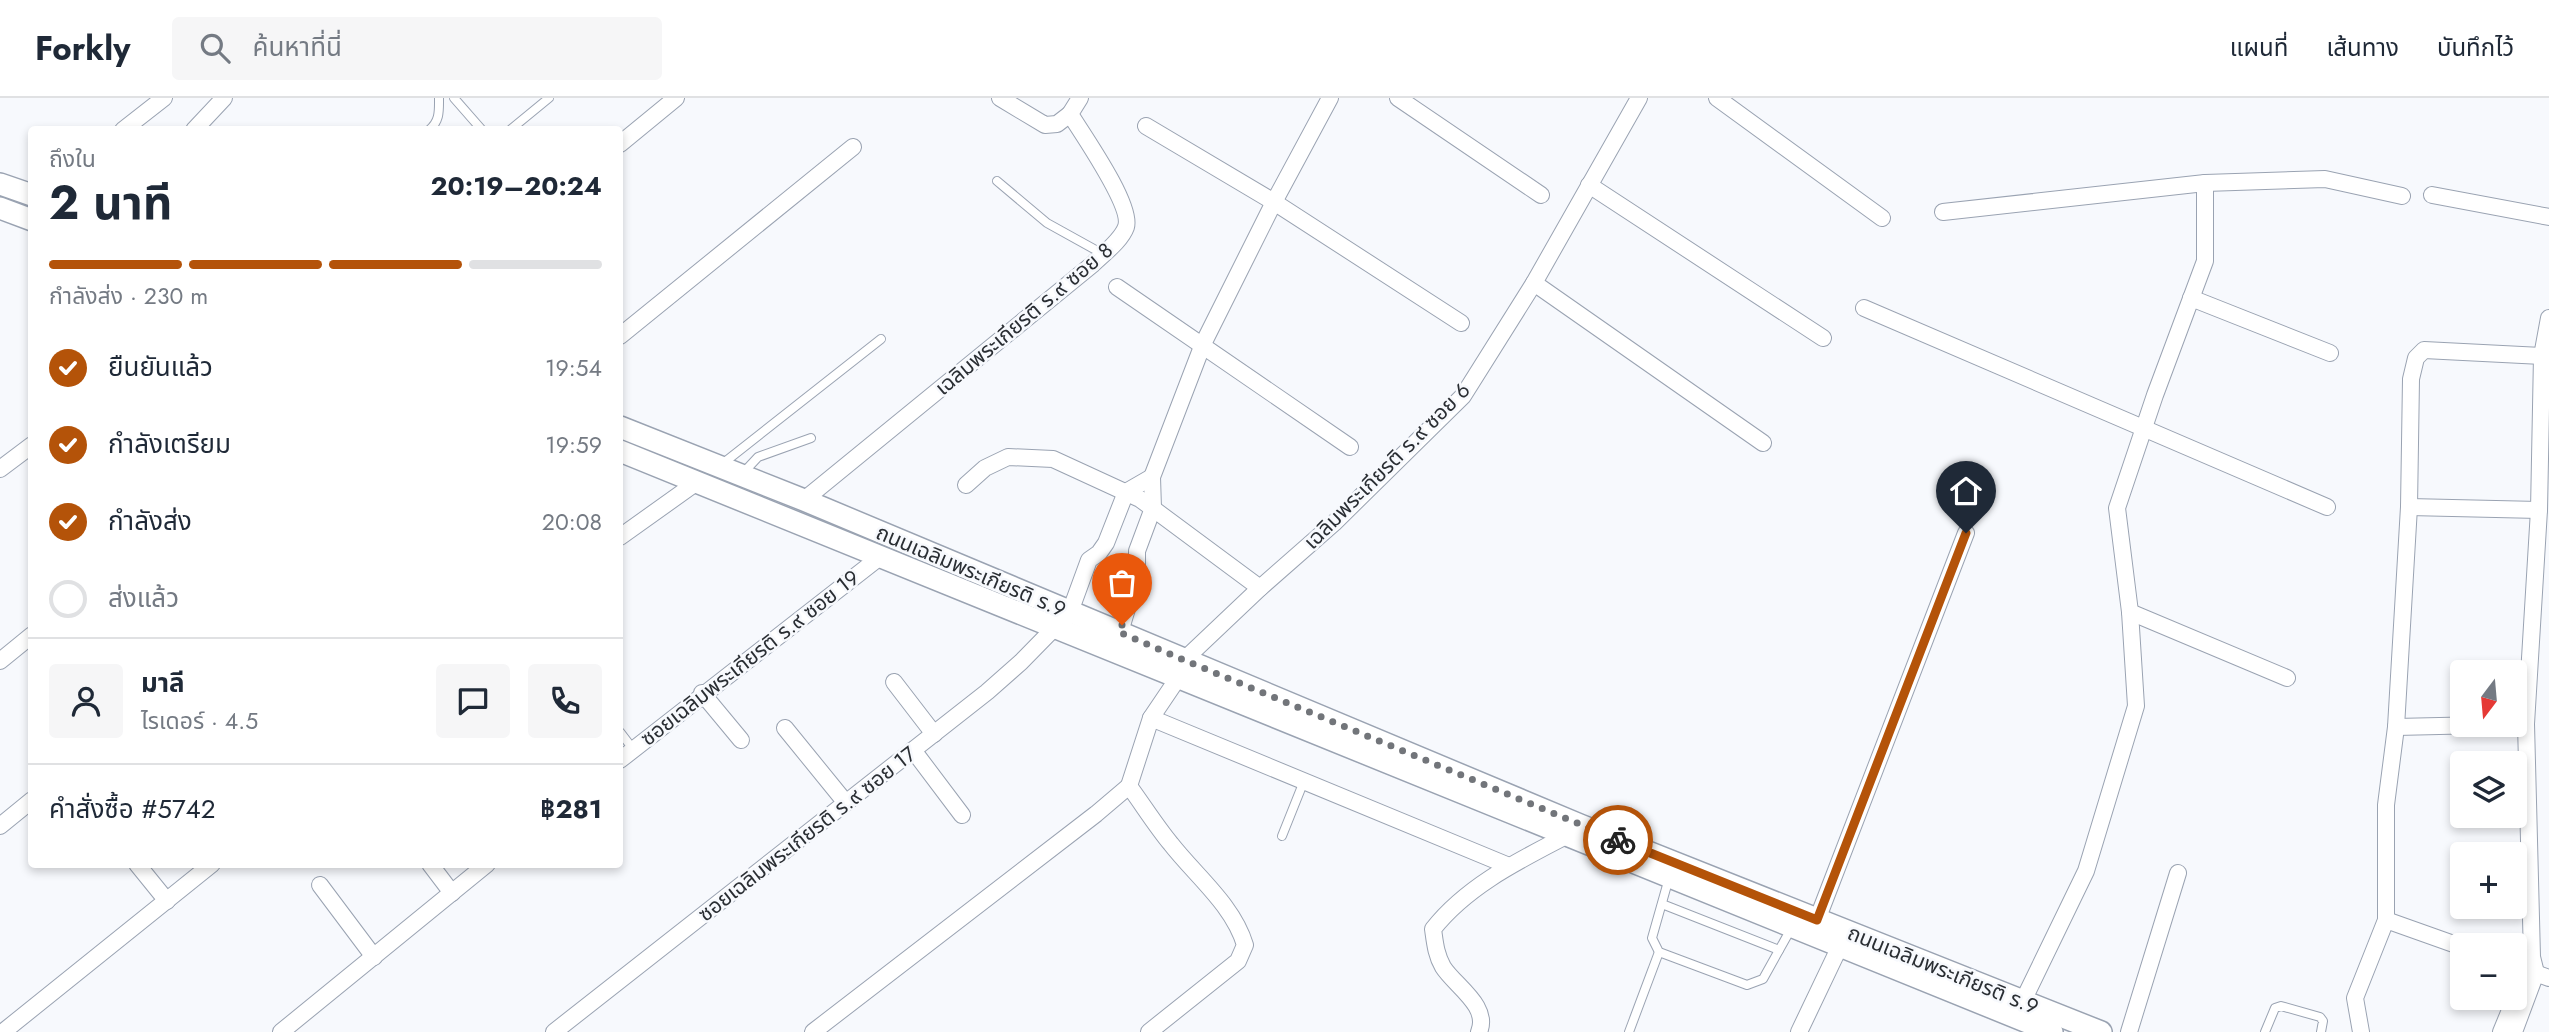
<!DOCTYPE html>
<html lang="th">
<head>
<meta charset="utf-8">
<style>
  :root { --surface:#fff; --page:#f6f6f7; --text:#1f2937; --muted:#747a83; --line:#e0e1e3; --accent:#b45309 }
  body { margin:0; font-family:Jost,"Noto Sans Thai",sans-serif; background:var(--page); color:var(--text); height:100vh; display:flex; flex-direction:column; font-size:26px; white-space:nowrap }
  * { box-sizing:border-box; margin:0 }
  p { font-size:23px; color:var(--muted) }
  .icon { flex:none; width:38px; height:38px; fill:none; stroke:currentColor; stroke-width:2; stroke-linecap:round; stroke-linejoin:round }
  .map { position:relative; flex:1; overflow:hidden }
  .details { position:absolute; left:28px; top:28px; width:595px; height:742px; display:flex; flex-direction:column; background:var(--surface); border-radius:7px; box-shadow:0 4px 10px #0003 }
  .details>* { flex:none }
  .needle { width:46px; rotate:196deg }
  .controls { position:absolute; left:2450px; top:562px; display:grid; gap:14px }
  .controls a { display:grid; place-items:center; width:77px; height:77px; border-radius:7px; background:var(--surface); box-shadow:0 4px 10px #0003; font-size:35px }
  .pin { position:absolute; display:grid; place-items:center; width:60px; height:60px; color:#fff; margin:-72px -30px; border-radius:50% 50% 50% 0; rotate:-45deg; box-shadow:0 0 7px #0007 }
  .pin .icon { rotate:45deg }
  .courier { position:absolute; display:grid; place-items:center; width:70px; height:70px; margin:-35px; border:5px solid #b45309; border-radius:50%; background:#fff; color:#222; box-shadow:0 2px 9px #0007 }
  .headline em { font-style:normal; font-weight:700 }
  .headline div { display:flex; flex-direction:column-reverse }
  .headline { display:flex; align-items:center; justify-content:space-between; height:119px; padding:0 21px }
  h1 { font-size:46px; font-weight:700; line-height:52px }
  .bar { display:grid; grid-template-columns:repeat(4,1fr); gap:10px 7px; align-content:center; height:84px; padding:0 21px }
  .bar i { height:9px; border-radius:5px; background:var(--line) }
  .bar .current { background:var(--accent) }
  .bar p { grid-column:span 4 }
  .line { display:flex; align-items:center; gap:18px; padding:0 21px; border-top:2px solid var(--line) }
  .line div { flex:1 }
  .round { display:grid; place-items:center; flex:none; width:74px; height:74px; border-radius:7px; background:var(--page) }
  ol { padding:0 21px; list-style:none }
  li { display:flex; align-items:center; gap:21px; height:77px }
  li p { margin-inline-start:auto }
  li .icon { padding:7px; border-radius:50%; background:var(--accent); color:#fff; stroke-width:4 }
  li:last-child { color:var(--muted) }
  li i { width:38px; height:38px; border:4px solid var(--line); border-radius:50% }
  header { display:flex; align-items:center; gap:42px; box-sizing:border-box; height:98px; padding:0 35px; background:var(--surface); border-bottom:2px solid var(--line) }
  header strong { font-size:33px }
  nav { display:flex; gap:38px; margin-inline-start:auto; font-size:24px }
  .search { width:490px; height:63px; background:var(--page); display:flex; align-items:center; gap:18px; box-sizing:border-box; padding:0 24px; border-radius:7px; color:var(--muted); font-size:26px }
  .map>svg:first-child { display:block }
</style>
</head>
<body>
<header>
<strong>Forkly</strong>
<div class="search"><svg class="icon" aria-label="search" viewBox="0 0 24 24"><circle cx="10" cy="10" r="6"/><path d="M15 15l6 6"/></svg>ค้นหาที่นี่</div>
<nav><a>แผนที่</a><a>เส้นทาง</a><a>บันทึกไว้</a></nav>
</header>
<div class="map">
<svg width="2549" height="934" viewBox="0 0 2549 934">
  <rect width="100%" height="100%" fill="#f7f9fd"/>
  <g fill="none" stroke-linecap="round" stroke-linejoin="round">
    <g stroke="#9aa3b2" stroke-width="10">
      <g id="lane">
        <polyline points="454,0 482,32"/>
        <path d="M429 32C440 23 439 13 439 0"/>
        <polyline points="510,32 549,0"/>
        <polyline points="997,83 1047,125 1103,156"/>
        <polyline points="721,367 881,241"/>
        <polyline points="744,374 758,359 811,340"/>
        <polyline points="620,634 633,651"/>
        <polyline points="1282,738 1304,683"/>
        <polyline points="1669,780 1652,840 1659,854 1747,887 1763,881 1792,829"/>
        <polyline points="1662,806 1779,852"/>
        <polyline points="1629,934 1659,854"/>
        <polyline points="2265,934 2275,910 2281,908 2320,919 2323,923 2321,934"/>
      </g>
    </g>
    <g stroke="#9aa3b2" stroke-width="18">
      <g id="street">
        <polyline points="1000,0 1045,27 1057,26 1070,16"/>
        <polyline points="1398,0 1541,97"/>
        <polyline points="1717,0 1882,120"/>
        <polyline points="1146,28 1274,104 1461,225"/>
        <polyline points="123,32 164,0"/>
        <polyline points="194,32 224,0"/>
        <polyline points="620,46 676,0"/>
        <polyline points="1589,87 1823,240"/>
        <polyline points="2432,97 2549,119"/>
        <polyline points="1943,114 2205,85 2325,81 2402,98"/>
        <polyline points="1534,185 1763,345"/>
        <polyline points="1117,189 1350,349"/>
        <polyline points="2191,200 2330,255"/>
        <polyline points="1864,210 2327,409"/>
        <polyline points="620,238 853,49"/>
        <polyline points="0,371 32,347"/>
        <polyline points="966,387 985,370 1008,359 1053,361 1140,401 1260,490"/>
        <path d="M804 402 1093 166C1103 156 1121 143 1126 129 1133 108 1083 37 1070 16L1080 0"/>
        <polyline points="2409,409 2539,412"/>
        <polyline points="620,439 697,384"/>
        <polyline points="2130,514 2287,580"/>
        <polyline points="1120,534 1137,478 1137,453 1153,410 1152,379 1203,246 1274,104 1330,0"/>
        <polyline points="0,563 32,537"/>
        <polyline points="894,584 934,636"/>
        <polyline points="702,595 741,642"/>
        <polyline points="1151,620 1509,768"/>
        <polyline points="2396,629 2526,626"/>
        <polyline points="785,630 846,705"/>
        <polyline points="913,652 962,717"/>
        <polyline points="620,662 880,459"/>
        <polyline points="1129,688 1151,620 1178,580 1184,562 1260,490 1334,425 1463,298 1534,185 1639,0"/>
        <polyline points="0,728 32,702"/>
        <polyline points="137,766 167,803"/>
        <polyline points="430,766 452,795"/>
        <polyline points="320,787 374,859"/>
        <polyline points="1817,822 1966,435"/>
        <polyline points="2386,822 2462,849"/>
        <polyline points="2515,868 2549,880"/>
        <polyline points="2515,899 2526,872"/>
        <polyline points="2023,903 2086,773 2136,608 2130,514 2117,410 2155,297 2205,163 2205,85"/>
        <polyline points="3,934 212,766"/>
        <polyline points="281,934 487,766"/>
        <polyline points="554,934 987,594 1021,564 1070,514 1089,462 1099,455 1106,445 1126,394 1152,379"/>
        <path d="M813 934 1096 716 1129 688C1143 707 1156 728 1171 746 1196 778 1233 807 1245 847L1238 863 1149 934"/>
        <path d="M1479 934C1490 908 1455 888 1443 869 1436 857 1435 845 1433 831 1467 788 1518 763 1566 738"/>
        <polyline points="1799,934 1840,848"/>
        <polyline points="2129,934 2178,775"/>
        <polyline points="2361,934 2355,900 2386,822 2386,707 2396,629 2409,409 2411,281 2416,260 2424,252 2542,258"/>
        <polyline points="2501,934 2515,900"/>
        <polyline points="2514,934 2536,875 2532,859 2526,626 2539,412 2542,258 2549,220"/>
      </g>
    </g>
    <g stroke="#9aa3b2" stroke-width="24">
      <g id="secondary">
        <polyline points="0,86 32,97"/>
        <polyline points="0,110 32,122"/>
        <polyline points="620,329 804,402 1580,727 2101,934"/>
        <polyline points="620,353 2052,934"/>
      </g>
    </g>
    <use href="#lane" stroke="#fff" stroke-width="8"/>
    <use href="#street" stroke="#fff" stroke-width="16"/>
    <use href="#secondary" stroke="#fff" stroke-width="21"/>
  </g>
  <g fill="none" stroke-linecap="round" stroke-linejoin="round">
    <polyline stroke="#72757a" stroke-width="7" stroke-dasharray="0 12.6" points="1122,527 1119,534 1184,562 1618,742"/>
    <polyline stroke="#b45309" stroke-width="9" points="1618,742 1817,822 1966,435"/>
  </g>
  <g text-anchor="middle" stroke-width="5" stroke-linejoin="round" paint-order="stroke">
    <g font-size="21" fill="#2a2e33" stroke="#f7f9fd">
      <text transform="translate(1024 221) rotate(-40)" y="7">เฉลิมพระเกียรติ ร.๙ ซอย 8</text>
      <text transform="translate(1387 368) rotate(-45)" y="7">เฉลิมพระเกียรติ ร.๙ ซอย 6</text>
      <text transform="translate(971 473) rotate(23)" y="7">ถนนเฉลิมพระเกียรติ ร.9</text>
      <text transform="translate(750 560) rotate(-38)" y="7">ซอยเฉลิมพระเกียรติ ร.๙ ซอย 19</text>
      <text transform="translate(807 736) rotate(-38)" y="7">ซอยเฉลิมพระเกียรติ ร.๙ ซอย 17</text>
      <text transform="translate(1943 872) rotate(22)" y="7">ถนนเฉลิมพระเกียรติ ร.9</text>
    </g>
  </g>
</svg>
<div class="controls">
<a><svg class="needle" viewBox="-14 -14 28 28"><path d="M0-13l5 13h-10z" fill="#e53935"/><path d="M0 13l5-13h-10z" fill="#747a83"/></svg></a>
<a><svg class="icon" aria-label="layers" viewBox="0 0 24 24"><path d="M12 4l9 5-9 5-9-5zM3 14l9 5 9-5"/></svg></a>
<a>+</a>
<a>−</a>
</div>
<div class="pin" style="left:1122px;top:527px;background:#ea580c"><svg class="icon" aria-label="bag" viewBox="0 0 24 24"><path d="M5 8h14l-1 12H6zM9 8a3 3 0 0 1 6 0"/></svg></div>
<div class="pin" style="left:1966px;top:435px;background:#1f2937"><svg class="icon" aria-label="home" viewBox="0 0 24 24"><path d="M3 11l9-7 9 7M6 9v11h12V9"/></svg></div>
<div class="courier" style="left:1618px;top:742px"><svg class="icon" aria-label="bike" viewBox="0 0 24 24"><circle cx="6" cy="16" r="4"/><circle cx="18" cy="16" r="4"/><path d="M6 16l4-8h5l3 8M10 8l3 8H6M13 5h3"/></svg></div>
<section class="details">
<div class="headline"><div><h1>2 นาที</h1><p>ถึงใน</p></div><em>20:19–20:24</em></div>
<div class="bar"><i class="current"></i><i class="current"></i><i class="current"></i><i></i><p>กำลังส่ง · 230 m</p></div>
<ol>
<li><svg class="icon" aria-label="check" viewBox="0 0 24 24"><path d="M5 12l5 5 9-10"/></svg>ยืนยันแล้ว<p>19:54</p></li>
<li><svg class="icon" aria-label="check" viewBox="0 0 24 24"><path d="M5 12l5 5 9-10"/></svg>กำลังเตรียม<p>19:59</p></li>
<li><svg class="icon" aria-label="check" viewBox="0 0 24 24"><path d="M5 12l5 5 9-10"/></svg>กำลังส่ง<p>20:08</p></li>
<li><i></i>ส่งแล้ว</li>
</ol>
<div class="line" style="height:126px"><a class="round"><svg class="icon" aria-label="person" viewBox="0 0 24 24"><circle cx="12" cy="8" r="4"/><path d="M4 21q1-7 8-7t8 7"/></svg></a><div><b>มาลี</b><p>ไรเดอร์ · 4.5</p></div><a class="round"><svg class="icon" aria-label="chat" viewBox="0 0 24 24"><path d="M4 5h16v11H9l-5 4z"/></svg></a><a class="round"><svg class="icon" aria-label="phone" viewBox="0 0 24 24"><path d="M5 4h4l2 5-3 2q2 4 5 5l2-3 5 2v4C11 20 4 13 5 4z"/></svg></a></div>
<div class="line" style="height:91px"><div>คำสั่งซื้อ #5742</div><b>฿281</b></div>
</section>
</div>
</body>
</html>
